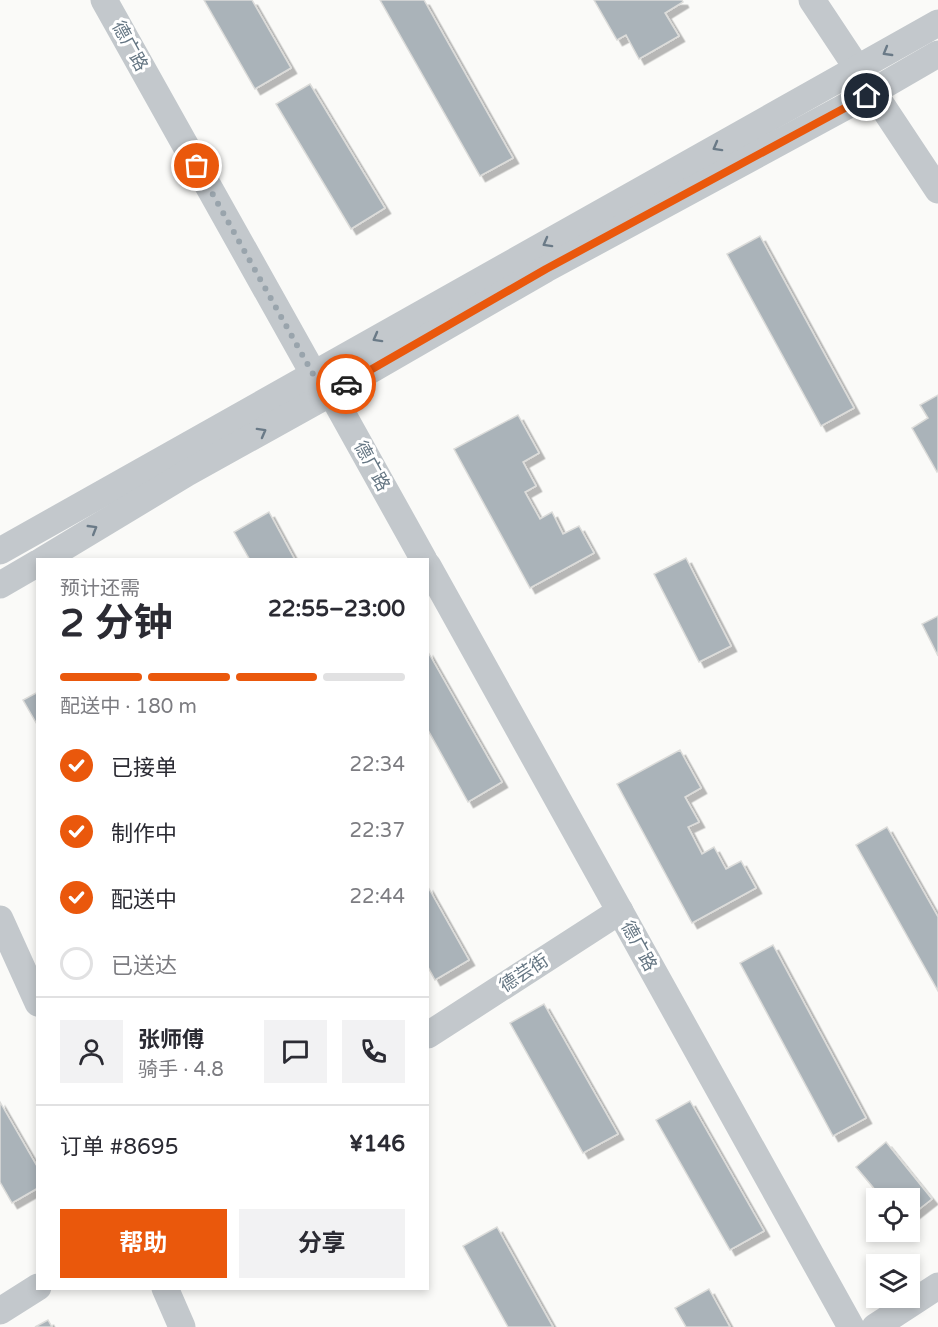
<!DOCTYPE html>
<html lang="zh">
<head>
<meta charset="utf-8">
<style>
  :root { --surface:#fff; --page:#f2f2f3; --text:#2b2b33; --muted:#7c7c81; --line:#e1e1e2; --accent:#ea580c }
  body { margin:0; font-family:"Varela Round","Noto Sans SC",sans-serif; background:var(--page); color:var(--text); height:100vh; display:flex; flex-direction:column; font-size:22px; white-space:nowrap }
  * { box-sizing:border-box; margin:0 }
  p { font-size:20px; color:var(--muted) }
  .icon { flex:none; width:33px; height:33px; fill:none; stroke:currentColor; stroke-width:2; stroke-linecap:round; stroke-linejoin:round }
  .map { position:relative; flex:1; overflow:hidden }
  .panel { position:absolute; left:36px; top:558px; width:393px; height:732px; display:flex; flex-direction:column; background:var(--surface); border-radius:0px; box-shadow:0 3px 9px #0003 }
  .panel>* { flex:none }
  .buttons { position:absolute; left:866px; top:1188px; display:grid; gap:12px }
  .buttons a { display:grid; place-items:center; width:54px; height:54px; border-radius:0px; background:var(--surface); box-shadow:0 3px 9px #0003; font-size:30px }
  .pin { position:absolute; display:grid; place-items:center; width:51px; height:51px; color:#fff; margin:-26px; border:3px solid #fff; border-radius:50%; box-shadow:0 2px 6px #0007 }
  .courier { position:absolute; display:grid; place-items:center; width:60px; height:60px; margin:-30px; border:4px solid #ea580c; border-radius:50%; background:#fff; color:#222; box-shadow:0 2px 8px #0007 }
  .overview em { font-style:normal; font-weight:700 }
  .overview div { display:flex; flex-direction:column-reverse }
  .overview { display:flex; align-items:center; justify-content:space-between; height:102px; padding:0 24px }
  h1 { font-size:39px; font-weight:700; line-height:45px }
  .bar { display:grid; grid-template-columns:repeat(4,1fr); gap:9px 6px; align-content:center; height:72px; padding:0 24px }
  .bar i { height:8px; border-radius:4px; background:var(--line) }
  .bar .current { background:var(--accent) }
  .bar p { grid-column:span 4 }
  .line { display:flex; align-items:center; gap:15px; padding:0 24px; border-top:2px solid var(--line) }
  .line div { flex:1 }
  .round { display:grid; place-items:center; flex:none; width:63px; height:63px; border-radius:0px; background:var(--page) }
  ol { padding:0 24px; list-style:none }
  li { display:flex; align-items:center; gap:18px; height:66px }
  li p { margin-inline-start:auto }
  li .icon { padding:6px; border-radius:50%; background:var(--accent); color:#fff; stroke-width:4 }
  li:last-child { color:var(--muted) }
  li i { width:33px; height:33px; border:3px solid var(--line); border-radius:50% }
  .action { display:flex; gap:12px; margin-top:auto; padding:12px 24px }
  .action a { flex:1; height:69px; border-radius:0px; background:var(--accent); color:#fff; font-size:24px; font-weight:700; line-height:69px; text-align:center }
  .action a+a { background:var(--page); color:var(--text) }
  .map>svg:first-child { display:block }
</style>
</head>
<body>
<div class="map">
<svg width="938" height="1327" viewBox="0 0 938 1327">
  <defs>
    <filter id="shadow"><feDropShadow dx="5.5" dy="5.5" stdDeviation="0" flood-color="#0004"/></filter>
  </defs>
  <rect width="100%" height="100%" fill="#fafaf8"/>
  <g fill="#aab3b9" stroke="#dcdcda" stroke-width="1.5" filter="url(#shadow)">
    <polygon points="204,0 252,0 291,68 255,89"/>
    <polygon points="380,0 424,0 513,158 480,176"/>
    <polygon points="594,0 682,0 683,2 665,13 679,36 639,59 626,35 617,40"/>
    <polygon points="310,84 385,208 351,229 276,104"/>
    <polygon points="760,236 854,408 821,426 727,254"/>
    <polygon points="938,395 938,471 937,472 912,428 928,418 920,405"/>
    <polygon points="518,415 539,453 523,462 536,486 525,492 540,519 552,512 563,534 579,526 594,553 530,588 454,449"/>
    <polygon points="269,512 295,560 250,560 234,532"/>
    <polygon points="686,558 731,646 699,662 654,574"/>
    <polygon points="938,616 938,656 922,624"/>
    <polygon points="428,652 502,782 468,802 428,730"/>
    <polygon points="38,692 38,726 23,700"/>
    <polygon points="680,750 701,788 685,797 699,822 688,827 702,854 714,847 726,869 741,861 756,888 692,923 617,784"/>
    <polygon points="887,827 938,917 938,991 856,845"/>
    <polygon points="428,887 469,960 435,980 428,967"/>
    <polygon points="773,945 866,1118 833,1136 740,963"/>
    <polygon points="544,1004 618,1134 583,1153 510,1023"/>
    <polygon points="690,1101 764,1231 730,1250 656,1120"/>
    <polygon points="0,1102 38,1168 38,1188 12,1203 0,1182"/>
    <polygon points="886,1142 932,1199 909,1217 909,1198 882,1198 856,1167"/>
    <polygon points="497,1227 553,1327 508,1327 463,1246"/>
    <polygon points="709,1289 730,1327 686,1327 675,1308"/>
    <polygon points="48,1320 52,1327 35,1327"/>
  </g>
  <g fill="none" stroke-linecap="round" stroke-linejoin="round">
    <g stroke="#c3c8cc" stroke-width="27">
      <polyline points="104,0 313,373 331,393 424,560"/>
      <polyline points="812,0 938,190"/>
      <polyline points="0,551 938,23"/>
      <polyline points="43,560 187,473 331,393 546,269 867,95 938,54"/>
      <polyline points="428,566 851,1327"/>
      <polyline points="0,585 38,563"/>
      <polyline points="0,919 38,1003"/>
      <polyline points="428,1035 620,911"/>
      <polyline points="165,1288 182,1327"/>
      <polyline points="0,1311 38,1287"/>
      <polyline points="875,1327 938,1286"/>
    </g>
  </g>
  <defs><path id="oneway-chevron" d="M-2-3.5L2.5 0L-2 3.5" fill="none" stroke-width="1.6" stroke-linecap="round" stroke-linejoin="round" transform="scale(1.5)"/></defs>
  <g stroke="#6a7a87">
    <use href="#oneway-chevron" transform="translate(887 52) rotate(150)"/>
    <use href="#oneway-chevron" transform="translate(717 147) rotate(151)"/>
    <use href="#oneway-chevron" transform="translate(547 243) rotate(151)"/>
    <use href="#oneway-chevron" transform="translate(377 338) rotate(151)"/>
    <use href="#oneway-chevron" transform="translate(262 432) rotate(-29)"/>
    <use href="#oneway-chevron" transform="translate(93 529) rotate(-31)"/>
  </g>
  <g fill="none" stroke-linecap="round" stroke-linejoin="round">
    <polyline stroke="#99a4ac" stroke-width="6" stroke-dasharray="0 10.8" points="197,166 313,374 331,393 346,384"/>
    <polyline stroke="#ea580c" stroke-width="8" points="346,384 546,269 867,96"/>
  </g>
  <g text-anchor="middle" stroke-width="6" stroke-linejoin="round" paint-order="stroke">
    <g font-size="18" fill="#657683" stroke="#fff">
      <text transform="translate(130 46) rotate(61)" y="6">德广路</text>
      <text transform="translate(372 466) rotate(61)" y="6">德广路</text>
      <text transform="translate(639 946) rotate(61)" y="6">德广路</text>
      <text transform="translate(524 973) rotate(-33)" y="6">德芸街</text>
    </g>
  </g>
</svg>
<div class="buttons">
<a><svg class="icon" aria-label="locate" viewBox="0 0 24 24"><circle cx="12" cy="12" r="6"/><path d="M12 2v4M12 18v4M2 12h4M18 12h4"/></svg></a>
<a><svg class="icon" aria-label="layers" viewBox="0 0 24 24"><path d="M12 4l9 5-9 5-9-5zM3 14l9 5 9-5"/></svg></a>
</div>
<div class="pin" style="left:197px;top:166px;background:#ea580c"><svg class="icon" aria-label="bag" viewBox="0 0 24 24"><path d="M5 8h14l-1 12H6zM9 8a3 3 0 0 1 6 0"/></svg></div>
<div class="pin" style="left:867px;top:96px;background:#1f2937"><svg class="icon" aria-label="home" viewBox="0 0 24 24"><path d="M3 11l9-7 9 7M6 9v11h12V9"/></svg></div>
<div class="courier" style="left:346px;top:384px"><svg class="icon" aria-label="car" viewBox="0 0 24 24"><path d="M5 17H2v-5l4-1 3-4h7l3 4 3 1v5h-3M9 17h6M6 11h13"/><circle cx="7" cy="17" r="2"/><circle cx="17" cy="17" r="2"/></svg></div>
<section class="panel">
<div class="overview"><div><h1>2 分钟</h1><p>预计还需</p></div><em>22:55–23:00</em></div>
<div class="bar"><i class="current"></i><i class="current"></i><i class="current"></i><i></i><p>配送中 · 180 m</p></div>
<ol>
<li><svg class="icon" aria-label="check" viewBox="0 0 24 24"><path d="M5 12l5 5 9-10"/></svg>已接单<p>22:34</p></li>
<li><svg class="icon" aria-label="check" viewBox="0 0 24 24"><path d="M5 12l5 5 9-10"/></svg>制作中<p>22:37</p></li>
<li><svg class="icon" aria-label="check" viewBox="0 0 24 24"><path d="M5 12l5 5 9-10"/></svg>配送中<p>22:44</p></li>
<li><i></i>已送达</li>
</ol>
<div class="line" style="height:108px"><a class="round"><svg class="icon" aria-label="person" viewBox="0 0 24 24"><circle cx="12" cy="8" r="4"/><path d="M4 21q1-7 8-7t8 7"/></svg></a><div><b>张师傅</b><p>骑手 · 4.8</p></div><a class="round"><svg class="icon" aria-label="chat" viewBox="0 0 24 24"><path d="M4 5h16v11H9l-5 4z"/></svg></a><a class="round"><svg class="icon" aria-label="phone" viewBox="0 0 24 24"><path d="M5 4h4l2 5-3 2q2 4 5 5l2-3 5 2v4C11 20 4 13 5 4z"/></svg></a></div>
<div class="line" style="height:78px"><div>订单 #8695</div><b>¥146</b></div>
<div class="action"><a>帮助</a><a>分享</a></div>
</section>
</div>
</body>
</html>
